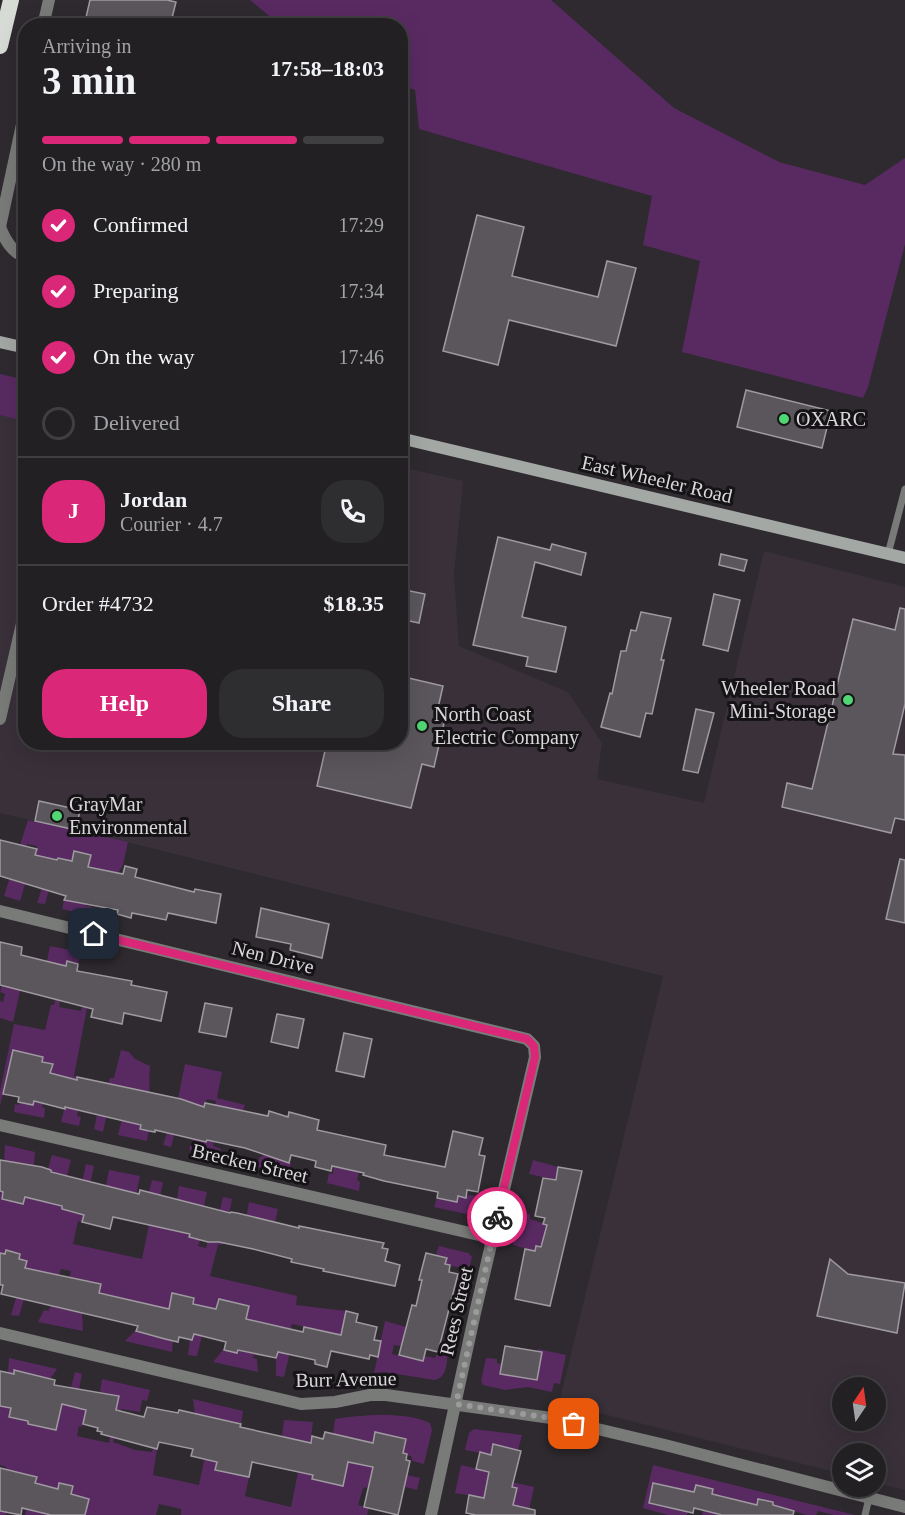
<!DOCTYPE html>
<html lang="en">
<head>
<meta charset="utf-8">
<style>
  :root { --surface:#222023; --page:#2e2d30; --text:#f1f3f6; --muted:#a2a3a6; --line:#3f3e41; --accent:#db2777 }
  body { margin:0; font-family:Georgia,serif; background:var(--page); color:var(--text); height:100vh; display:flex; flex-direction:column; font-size:22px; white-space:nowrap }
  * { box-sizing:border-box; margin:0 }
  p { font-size:20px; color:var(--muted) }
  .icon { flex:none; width:33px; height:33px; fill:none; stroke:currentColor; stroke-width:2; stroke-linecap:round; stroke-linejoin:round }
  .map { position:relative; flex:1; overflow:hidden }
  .side { position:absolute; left:18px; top:18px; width:390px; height:732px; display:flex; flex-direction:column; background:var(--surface); border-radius:24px; box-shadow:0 6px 24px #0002,0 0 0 2px var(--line) }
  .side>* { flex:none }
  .needle { width:39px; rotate:13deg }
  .buttons { position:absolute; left:832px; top:1377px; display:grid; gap:12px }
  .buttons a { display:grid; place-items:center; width:54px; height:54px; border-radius:50%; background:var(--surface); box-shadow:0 6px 24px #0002,0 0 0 2px var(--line); font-size:30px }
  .pin { position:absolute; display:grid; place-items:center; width:51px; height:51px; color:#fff; margin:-26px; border-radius:12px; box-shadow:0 3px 9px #0006 }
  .courier { position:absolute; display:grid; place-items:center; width:60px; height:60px; margin:-30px; border:4px solid #db2777; border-radius:50%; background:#fff; color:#222; box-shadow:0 2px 8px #0007 }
  .summary em { font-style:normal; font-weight:600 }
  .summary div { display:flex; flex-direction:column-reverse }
  .summary { display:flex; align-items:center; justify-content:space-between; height:102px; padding:0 24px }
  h1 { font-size:39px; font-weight:600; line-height:45px }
  .bar { display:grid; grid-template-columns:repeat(4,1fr); gap:9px 6px; align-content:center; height:72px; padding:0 24px }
  .bar i { height:8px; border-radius:4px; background:var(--line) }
  .bar .on { background:var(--accent) }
  .bar p { grid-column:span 4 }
  .line { display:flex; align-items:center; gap:15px; padding:0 24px; border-top:2px solid var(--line) }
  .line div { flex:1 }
  .round { display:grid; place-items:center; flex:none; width:63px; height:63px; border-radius:24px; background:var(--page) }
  ol { padding:0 24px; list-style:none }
  li { display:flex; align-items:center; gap:18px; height:66px }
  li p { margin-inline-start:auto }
  li .icon { padding:6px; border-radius:50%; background:var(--accent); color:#fff; stroke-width:4 }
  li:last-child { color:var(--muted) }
  li i { width:33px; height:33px; border:3px solid var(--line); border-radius:50% }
  .cta { display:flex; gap:12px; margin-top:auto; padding:12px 24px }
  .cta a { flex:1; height:69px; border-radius:24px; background:var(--accent); color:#fff; font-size:24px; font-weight:600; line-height:69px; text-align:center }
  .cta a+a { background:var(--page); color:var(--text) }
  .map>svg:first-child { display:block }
</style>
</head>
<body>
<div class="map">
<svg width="905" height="1515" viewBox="0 0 905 1515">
  <rect width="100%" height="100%" fill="#2e2a2f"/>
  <path fill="#39303a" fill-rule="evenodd" d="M0 374 25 380 26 742H400L401 467 463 481 454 574 459 646 568 692 602 743 597 779 704 803 764 551 905 587V1490L876 1483V1454H843V1474L559 1403 663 976 131 843 0 813ZM843 1388H876V1420H843Z"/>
  <g fill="#592a62">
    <polygon points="250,0 551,0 674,108 779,162 865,185 905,158 905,244 868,387 863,398 682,352 700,261 643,245 652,196 419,129 415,90 401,85 400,26 280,25"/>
    <polygon points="0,374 25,380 25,401 21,420 0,415"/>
    <polygon points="28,820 128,842 123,865 118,873 90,867 85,889 86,906 92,907 90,916 62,909 64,900 79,903 91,855 75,851 72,861 58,858 45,904 37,903 42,888 55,860 35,855 37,846 27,844 17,882 25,884 20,901 4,896"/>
    <polygon points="50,946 81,952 78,964 67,962 58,1000 60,1001 59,1007 81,1011 82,1006 87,1008 74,1076 77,1077 70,1108 78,1110 77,1116 81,1117 79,1126 61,1122 72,1079 50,1073 52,1064 45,1063 35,1102 43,1104 42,1107 45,1108 44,1118 14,1112 15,1104 19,1105 19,1102 33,1104 43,1057 13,1050 0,1106 0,1091 14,1024 45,1030 51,1005 54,1005 63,968 50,964 47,961"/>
    <polygon points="23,978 13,1022 0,1018 0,1001 3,1002 5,994 0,992 2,985"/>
    <path d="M121 1050 129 1052 135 1059 150 1066C148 1090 152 1118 147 1141L118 1135 125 1108 113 1085 103 1132 94 1129 97 1115H101L110 1078H114Z"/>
    <polygon points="185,1064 222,1072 217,1098 245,1105 243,1111 219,1106 217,1129 213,1146 221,1149 219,1158 189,1150 193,1139 206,1142 216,1101 207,1099 204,1107 183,1102 171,1147 163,1145 178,1099"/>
    <polygon points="286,1125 277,1160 291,1163 289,1174 257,1167 259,1158 265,1154"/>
    <polygon points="355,1139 358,1139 354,1158 360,1167 357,1180 360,1182 359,1191 327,1183 329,1173 333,1174 334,1167 343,1169"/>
    <polygon points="5,1145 35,1152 34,1165 23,1163 14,1203 23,1205 25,1197 44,1201 51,1170 48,1169 52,1155 71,1160 67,1176 57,1174 64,1199 62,1209 69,1211 82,1183 86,1164 94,1166 82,1222 78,1221 73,1244 142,1259 152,1210 153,1193 149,1192 152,1180 163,1182 154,1226 185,1233 185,1201 177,1199 179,1186 207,1192 204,1206 198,1205 189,1237 200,1240 198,1246 206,1248 208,1241 218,1243 227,1213 220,1210 223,1197 232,1199 224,1244 218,1245 210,1276 297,1296 296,1305 346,1311 341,1335 292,1324 287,1342 292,1344 284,1377 276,1376 276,1358 283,1328 253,1320 255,1353 253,1358 257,1359 258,1372 213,1362 223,1350 238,1353 249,1306 219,1299 213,1324 205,1323 197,1356 188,1355 190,1340 193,1340 200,1306 193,1304 194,1297 172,1293 166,1339 173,1341 172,1352 125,1341 135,1331 147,1334 152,1332 157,1306 127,1300 117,1307 114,1321 74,1311 82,1313 83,1331 38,1322 44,1310 48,1311 51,1306 62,1309 71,1271 61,1269 59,1275 41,1271 37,1287 28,1285 19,1316 11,1315 27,1261 19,1259 19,1254 7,1251 5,1254 0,1253 0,1191 3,1192 2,1199 10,1201 4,1161"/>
    <polygon points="533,1160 558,1167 556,1180 529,1174"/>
    <polygon points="109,1170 140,1176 136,1196 106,1186"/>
    <polygon points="466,1195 486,1197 480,1217 434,1207 437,1198 457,1202 458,1196 465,1197"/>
    <polygon points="249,1202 278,1209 275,1222 264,1219 257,1244 245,1224"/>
    <polygon points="520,1212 530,1214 530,1219 548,1225 541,1247 536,1246 535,1251 513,1245"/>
    <polygon points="439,1246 468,1253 472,1257 467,1276 461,1274 460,1268 445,1264 447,1258 436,1255"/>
    <path d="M385 1321 406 1327 401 1346 394 1345 392 1354 422 1361 424 1356 435 1358 438 1352 448 1354C446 1365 447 1378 434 1380L385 1372 374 1373Z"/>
    <polygon points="538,1349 566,1355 560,1384 554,1383 552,1392 528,1387 505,1390 483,1385 481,1381 486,1358 497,1359 497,1363 502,1364 500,1374 537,1380"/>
    <path d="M9 1358 57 1369 50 1379 38 1377 28 1424 56 1430 62 1404 70 1406 69 1395 75 1372 82 1374 79 1389 86 1409 82 1427 79 1426 77 1436 109 1443 119 1396 100 1392 102 1379 150 1390 147 1401 142 1400 140 1412 121 1409 113 1442 135 1450 152 1452 153 1449H157L153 1475 199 1485 206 1451 218 1457 215 1470 249 1477 245 1496 291 1507 304 1442 282 1437 284 1420 313 1422 309 1451 318 1454 312 1479 342 1486 354 1439 333 1434 335 1419C360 1415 406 1411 430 1423L432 1430 424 1464 412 1461V1457L403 1453 406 1439 375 1432 367 1466 420 1478 417 1490 371 1478 368 1487 363 1488 358 1505 369 1508 367 1515H181V1509L159 1504 156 1515H85L89 1499 71 1494 73 1486 60 1483 52 1515H25L27 1509 44 1513 50 1487 35 1483 36 1477 23 1474 6 1515H0V1494L6 1467 0 1465V1405L11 1408 9 1417 18 1418 28 1373 15 1370 14 1374 8 1373Z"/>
    <polygon points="193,1399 243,1411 241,1424 210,1432 213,1417 195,1414"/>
    <polygon points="474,1429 522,1435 518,1450 494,1444 491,1455 465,1450 469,1433"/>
    <polygon points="461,1465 495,1473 494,1478 534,1487 528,1515 513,1505 516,1488 488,1481 484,1498 455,1493"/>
    <polygon points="653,1465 855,1515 834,1515 818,1511 816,1515 806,1515 791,1510 770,1515 773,1502 759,1499 757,1505 719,1495 722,1515 702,1515 704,1508 708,1508 712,1489 696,1485 694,1492 654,1483 649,1503 688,1512 687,1515 668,1515 643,1508"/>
  </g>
  <g fill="#5b565b" stroke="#9f9aa0" stroke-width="1.5">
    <polygon points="90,0 167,0 176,2 170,26 84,26"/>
    <polygon points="477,215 524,227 512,276 598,297 607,261 636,268 616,346 509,320 498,365 443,351"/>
    <polygon points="746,390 831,411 822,448 737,427"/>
    <polygon points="498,537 550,550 552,544 586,553 581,575 535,562 522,617 566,627 556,672 526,666 528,657 473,645"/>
    <polygon points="721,554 747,560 744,571 719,565"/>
    <polygon points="400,589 425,594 419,623 400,619"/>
    <polygon points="714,594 740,600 728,651 703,645"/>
    <polygon points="900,608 905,609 905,704 893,754 905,755 905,820 895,818 891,833 782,807 787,783 812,789 853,619 895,630"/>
    <polygon points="641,612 671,618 661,660 664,660 652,714 646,713 640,737 601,727 610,693 612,694 621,651 626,651 631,630 636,631"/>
    <polygon points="400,676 443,686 438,708 447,710 434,767 422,764 411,808 317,786 327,742 400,742"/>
    <polygon points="696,709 714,713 698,773 683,770"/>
    <polygon points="39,801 80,810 76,830 35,821"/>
    <polygon points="0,840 37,849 35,855 57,860 58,858 72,861 74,851 91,855 88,867 123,874 125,866 137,869 135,877 194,892 195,889 221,894 216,923 168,913 166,920 132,913 131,918 117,914 118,910 64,900 66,896 0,876"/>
    <polygon points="900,859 905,860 905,923 886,919"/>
    <polygon points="261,908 329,924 322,958 290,950 291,944 256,937"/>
    <polygon points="0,942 22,947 21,955 66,966 67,961 78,964 77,971 132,981 131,985 167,992 161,1021 124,1013 122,1024 91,1017 93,1009 0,985"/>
    <polygon points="205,1003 232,1008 226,1037 199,1032"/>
    <polygon points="277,1014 304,1019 298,1048 271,1042"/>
    <polygon points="344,1033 372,1039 364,1077 336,1071"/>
    <polygon points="13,1050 43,1057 42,1062 53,1064 50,1073 77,1080 77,1077 181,1099 204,1107 205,1103 268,1116 269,1111 288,1117 289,1112 319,1120 317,1130 386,1145 384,1155 445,1167 453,1131 483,1138 479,1155 485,1156 478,1192 467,1190 466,1198 458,1196 457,1202 437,1198 438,1192 384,1181 363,1175 364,1173 332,1166 331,1171 315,1167 316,1161 291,1155 289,1163 245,1148 207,1140 206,1142 155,1130 155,1132 149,1131 140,1129 141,1125 65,1107 65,1109 34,1101 33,1105 18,1102 19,1097 3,1094"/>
    <polygon points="0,1160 42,1167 51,1170 51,1172 139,1194 140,1190 230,1213 231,1212 237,1213 299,1228 299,1226 384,1243 382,1248 388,1249 385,1261 400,1265 395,1286 323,1271 324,1269 291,1262 292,1259 253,1249 219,1242 208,1242 189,1237 190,1234 113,1217 110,1229 82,1222 84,1215 62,1209 62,1206 25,1197 23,1204 2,1199 3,1192 0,1191"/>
    <polygon points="558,1167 582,1171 550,1306 515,1299 525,1249 535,1251 536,1246 541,1247 547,1225 543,1224 545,1218 535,1216 543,1178 556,1180"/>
    <polygon points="6,1250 20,1254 19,1259 27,1261 25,1268 101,1284 99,1293 169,1309 172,1293 194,1298 193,1304 216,1309 219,1299 249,1306 246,1319 303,1332 304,1327 341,1335 346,1311 358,1314 356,1322 377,1327 374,1340 381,1341 378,1357 370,1355 369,1359 331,1351 327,1367 315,1364 315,1360 278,1352 276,1358 238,1350 237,1353 224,1350 226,1342 194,1334 192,1340 179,1337 178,1342 165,1339 136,1331 138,1326 1,1294 3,1285 0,1285 0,1253 5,1254"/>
    <polygon points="426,1253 447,1258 445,1264 450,1265 449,1272 458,1274 438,1352 426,1349 423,1361 399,1355 412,1305 416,1306 422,1280 419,1280"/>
    <polygon points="830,1259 848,1274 905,1283 897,1333 817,1316"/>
    <polygon points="505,1346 542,1352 537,1380 500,1374"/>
    <polygon points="14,1370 55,1380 54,1385 119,1396 116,1410 144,1417 147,1407 178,1413 179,1410 241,1424 240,1427 311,1443 312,1436 323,1439 325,1432 373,1443 375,1432 406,1439 403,1453 407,1454 406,1460 410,1461 398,1515 364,1507 373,1467 348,1462 343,1486 312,1479 313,1475 252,1462 249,1477 215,1470 217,1462 191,1456 193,1449 159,1442 157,1449 101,1434 102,1432 97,1431 98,1428 83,1424 86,1410 62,1404 56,1430 28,1424 28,1421 9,1417 11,1408 0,1406 0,1371 14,1374"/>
    <polygon points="493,1444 521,1451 512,1487 517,1488 513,1505 535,1510 535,1515 476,1515 466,1513 469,1495 484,1498 489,1472 476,1469 480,1452 491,1455"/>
    <polygon points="0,1468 37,1477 35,1483 58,1489 59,1483 73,1486 71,1494 89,1499 85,1515 51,1515 22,1508 21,1515 0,1511"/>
    <polygon points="653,1483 694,1492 696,1485 713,1489 712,1494 757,1505 758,1499 773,1502 773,1505 794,1511 793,1515 722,1515 694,1508 693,1513 649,1503"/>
  </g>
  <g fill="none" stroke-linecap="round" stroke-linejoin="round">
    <g stroke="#797b79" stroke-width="7">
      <polyline points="888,554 905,489"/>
      <polyline points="865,1515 869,1498"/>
    </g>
    <g stroke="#797b79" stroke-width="12">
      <polyline points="43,26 49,0"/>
      <path d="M26 106 0 227C5 240 12 253 26 257"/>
      <polyline points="0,719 26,606"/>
      <polyline points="0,911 527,1039 534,1046 535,1057 475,1313 431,1515"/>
      <polyline points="0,1125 492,1238"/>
      <polyline points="0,1333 301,1404 335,1402 370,1395 386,1395 551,1418 665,1445 905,1507"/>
    </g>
    <g stroke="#a4a8a5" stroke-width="12">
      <polyline points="0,342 26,348"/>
      <polyline points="400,438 905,558"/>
    </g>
    <polyline stroke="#d6dbd6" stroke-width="16" points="0,46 11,0"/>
  </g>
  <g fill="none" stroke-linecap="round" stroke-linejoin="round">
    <polyline stroke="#9d9a9e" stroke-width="6" stroke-dasharray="0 10.8" points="497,1217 456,1404 551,1418 574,1424"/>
    <polyline stroke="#db2777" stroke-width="8" points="94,934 527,1039 534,1046 535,1057 497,1217"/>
  </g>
  <g fill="#50d674" stroke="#151316" stroke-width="2">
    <circle cx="784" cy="419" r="6"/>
    <circle cx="848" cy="700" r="6"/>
    <circle cx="422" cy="726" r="6"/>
    <circle cx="57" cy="816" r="6"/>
  </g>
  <g text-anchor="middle" stroke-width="6" stroke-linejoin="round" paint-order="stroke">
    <g font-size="20" fill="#d9d7da" stroke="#151316" text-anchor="start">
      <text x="796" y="426">OXARC</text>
      <text x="836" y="695" text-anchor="end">Wheeler Road<tspan x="836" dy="23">Mini-Storage</tspan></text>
      <text x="434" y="721">North Coast<tspan x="434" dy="23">Electric Company</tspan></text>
      <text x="69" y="811">GrayMar<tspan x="69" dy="23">Environmental</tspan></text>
    </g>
    <g font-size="20" fill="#d9d7da" stroke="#151316">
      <text transform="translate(657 479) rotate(13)" y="7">East Wheeler Road</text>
      <text transform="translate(273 957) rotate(14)" y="7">Nen Drive</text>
      <text transform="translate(250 1163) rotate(13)" y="7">Brecken Street</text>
      <text transform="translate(456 1311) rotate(-77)" y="7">Rees Street</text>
      <text transform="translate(346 1379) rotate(-1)" y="7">Burr Avenue</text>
    </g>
  </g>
</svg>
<div class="buttons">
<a><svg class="needle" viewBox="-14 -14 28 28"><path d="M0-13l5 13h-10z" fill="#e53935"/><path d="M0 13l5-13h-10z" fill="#a2a3a6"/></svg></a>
<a><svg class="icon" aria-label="layers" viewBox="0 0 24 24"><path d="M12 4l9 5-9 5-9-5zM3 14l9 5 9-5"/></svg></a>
</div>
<div class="pin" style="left:574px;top:1424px;background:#ea580c"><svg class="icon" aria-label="bag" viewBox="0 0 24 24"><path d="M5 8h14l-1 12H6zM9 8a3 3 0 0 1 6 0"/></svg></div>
<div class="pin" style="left:94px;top:934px;background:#1f2937"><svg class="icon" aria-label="home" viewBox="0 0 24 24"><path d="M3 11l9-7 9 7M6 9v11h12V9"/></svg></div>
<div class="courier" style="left:497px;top:1217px"><svg class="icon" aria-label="bike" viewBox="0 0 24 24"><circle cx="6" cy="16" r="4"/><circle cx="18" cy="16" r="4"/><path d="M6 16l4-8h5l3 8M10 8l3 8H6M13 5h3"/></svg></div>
<section class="side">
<div class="summary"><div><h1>3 min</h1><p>Arriving in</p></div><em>17:58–18:03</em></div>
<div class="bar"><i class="on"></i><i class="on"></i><i class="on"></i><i></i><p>On the way · 280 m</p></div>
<ol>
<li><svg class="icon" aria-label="check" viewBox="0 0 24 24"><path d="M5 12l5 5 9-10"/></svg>Confirmed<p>17:29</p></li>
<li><svg class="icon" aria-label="check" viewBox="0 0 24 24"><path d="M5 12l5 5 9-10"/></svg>Preparing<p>17:34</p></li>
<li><svg class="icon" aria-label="check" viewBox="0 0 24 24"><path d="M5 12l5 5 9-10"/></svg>On the way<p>17:46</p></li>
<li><i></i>Delivered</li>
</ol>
<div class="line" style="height:108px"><b class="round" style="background:var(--accent);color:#fff">J</b><div><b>Jordan</b><p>Courier · 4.7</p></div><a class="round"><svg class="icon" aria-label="phone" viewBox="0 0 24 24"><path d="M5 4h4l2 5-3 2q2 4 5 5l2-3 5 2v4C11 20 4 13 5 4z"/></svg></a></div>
<div class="line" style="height:78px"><div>Order #4732</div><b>$18.35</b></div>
<div class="cta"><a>Help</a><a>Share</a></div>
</section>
</div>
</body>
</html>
